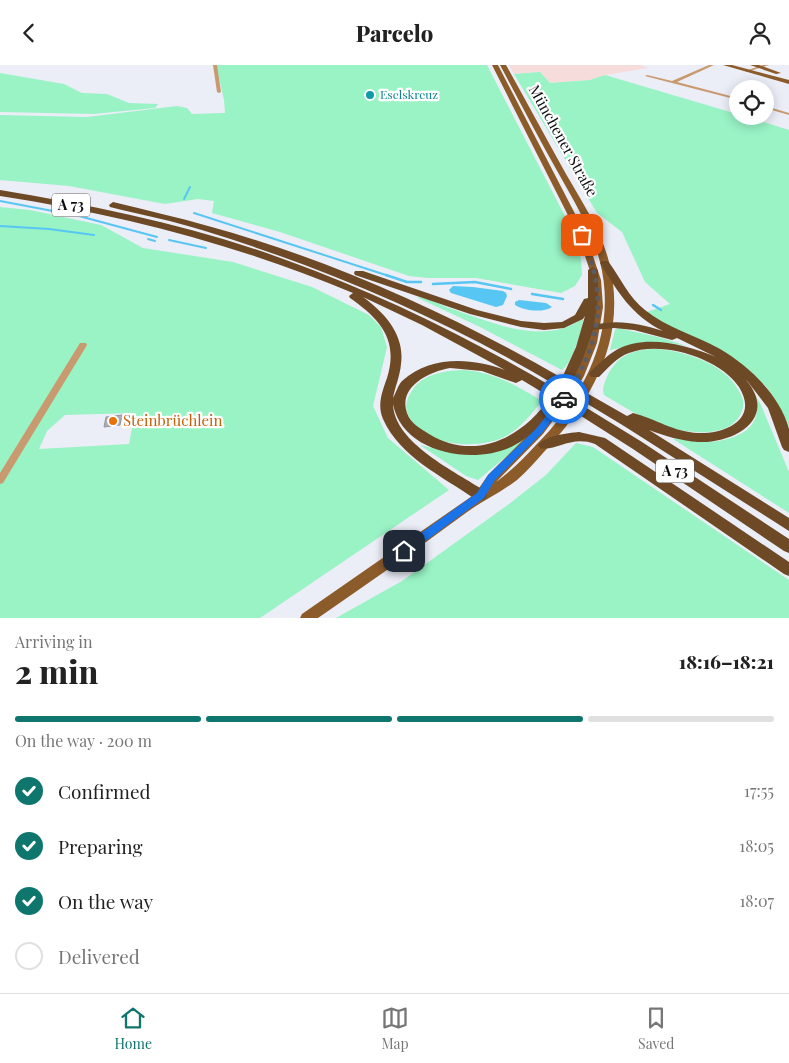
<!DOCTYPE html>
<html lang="en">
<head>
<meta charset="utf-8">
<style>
  :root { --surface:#fff; --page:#f6f6f6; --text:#222; --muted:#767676; --line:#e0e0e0; --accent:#0f766e }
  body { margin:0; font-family:"Playfair Display",serif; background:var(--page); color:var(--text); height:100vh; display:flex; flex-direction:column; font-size:19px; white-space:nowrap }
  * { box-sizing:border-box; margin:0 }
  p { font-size:16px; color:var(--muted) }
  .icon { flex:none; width:28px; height:28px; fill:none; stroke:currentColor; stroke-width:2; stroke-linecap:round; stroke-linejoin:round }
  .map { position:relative; height:553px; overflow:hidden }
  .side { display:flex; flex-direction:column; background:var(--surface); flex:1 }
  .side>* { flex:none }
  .tools { position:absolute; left:729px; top:15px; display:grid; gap:10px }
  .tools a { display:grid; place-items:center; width:45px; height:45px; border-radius:50%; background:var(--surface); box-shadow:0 2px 12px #0003; font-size:25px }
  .pin { position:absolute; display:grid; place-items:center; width:42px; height:42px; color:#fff; margin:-21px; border-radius:10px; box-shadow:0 2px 8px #0006 }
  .courier { position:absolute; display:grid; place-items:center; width:50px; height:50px; margin:-25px; border:4px solid #1a73e8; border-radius:50%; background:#fff; color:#222; box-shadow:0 1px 6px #0007 }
  .headline em { font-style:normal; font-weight:800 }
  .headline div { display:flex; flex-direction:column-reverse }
  .headline { display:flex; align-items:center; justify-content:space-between; height:85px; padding:0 15px }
  h1 { font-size:32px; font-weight:800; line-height:38px }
  .bar { display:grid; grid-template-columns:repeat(4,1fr); gap:8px 5px; align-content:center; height:60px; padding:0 15px }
  .bar i { height:6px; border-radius:4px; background:var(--line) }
  .bar .selected { background:var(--accent) }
  .bar p { grid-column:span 4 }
  ol { padding:0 15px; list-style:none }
  li { display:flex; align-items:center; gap:15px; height:55px }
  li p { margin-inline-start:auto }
  li .icon { padding:5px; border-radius:50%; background:var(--accent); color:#fff; stroke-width:4 }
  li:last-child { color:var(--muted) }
  li i { width:28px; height:28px; border:2px solid var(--line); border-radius:50% }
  header { display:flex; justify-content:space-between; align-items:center; height:65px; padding:0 15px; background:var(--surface); font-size:22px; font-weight:800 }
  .tabs { display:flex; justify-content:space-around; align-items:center; height:70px; border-top:1px solid var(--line); background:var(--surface); font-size:14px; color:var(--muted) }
  .tabs a { display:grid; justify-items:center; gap:2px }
  .tabs .selected { color:var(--accent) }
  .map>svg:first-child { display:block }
</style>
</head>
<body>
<header><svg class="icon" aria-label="back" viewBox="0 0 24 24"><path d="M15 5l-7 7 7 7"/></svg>Parcelo<svg class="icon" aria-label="person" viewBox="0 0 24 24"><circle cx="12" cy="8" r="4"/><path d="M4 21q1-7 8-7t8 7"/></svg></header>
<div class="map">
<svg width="789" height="553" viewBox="0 0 789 553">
  <rect width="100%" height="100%" fill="#ebedf7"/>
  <polygon fill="#f7dcdc" points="509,0 641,0 648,3 605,10 590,15 550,18 540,7 514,9"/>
  <g fill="#99f3c5" fill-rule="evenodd">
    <polygon points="216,0 487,0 571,163 581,194 582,210 575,221 561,228 476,213 428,213 409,211 280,167 212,148 214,136 198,134 165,139 69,121 0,115 0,50 87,52 177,41 187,43 192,49 225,48 224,35"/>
    <path d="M540 7 550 18 590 15 605 10 737 49 738 51H744L789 65V362C783 351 778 338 771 328 746 293 695 274 657 255L647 247 670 239 645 217 622 167 597 148 514 9Z"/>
    <polygon points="0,8 64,19 82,28 107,29 129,38 158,39 155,43 93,49 0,47"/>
    <path d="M0 142 30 145 101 160 143 183 233 197 312 222 369 250 381 262 387 282 373 341 388 373 449 425 260 553H0ZM135 348 129 379 39 384 47 366 65 350Z"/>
    <path d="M416 232C427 233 439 239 449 243 489 256 542 282 582 254L583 255C581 268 572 298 562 305L480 262Z"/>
    <polygon points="618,263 662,273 687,281 669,278 641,278 610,285 615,265"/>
    <path d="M658 284C688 287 728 300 741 330 744 336 744 342 741 348 732 370 699 369 680 365 652 360 628 344 604 330 602 323 604 319 607 312 617 289 635 284 658 284Z"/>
    <path d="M463 305C494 307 517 321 542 336 531 349 521 363 506 371 479 386 420 382 407 347 405 341 407 334 410 329 420 309 443 306 463 305Z"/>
    <path d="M753 326 761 340 789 407V448L673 374C682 373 691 377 700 377 721 378 755 371 757 346 757 339 754 333 753 326Z"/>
    <polygon points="523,374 526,375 478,415 466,411 420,380 453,388"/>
    <polygon points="576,378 593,382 789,515 789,553 336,553 402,516 509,439 546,410"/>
  </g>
  <g fill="#57c6f3">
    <polygon points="453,221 473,222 503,226 506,228 507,231 503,240 496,242 451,228 449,225"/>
    <path d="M519 235 546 238 552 242C543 248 524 246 515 240V237Z"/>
  </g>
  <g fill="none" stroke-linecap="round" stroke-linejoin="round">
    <g stroke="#57c6f3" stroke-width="2">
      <polyline points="184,134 190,122"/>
      <polyline points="0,136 79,151 157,172"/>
      <polyline points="194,148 389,211"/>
      <polyline points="0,161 49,164 94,170"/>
      <polyline points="148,174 155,176"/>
      <polyline points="169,175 206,183"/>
    </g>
    <g stroke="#57c6f3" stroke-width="2.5">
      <polyline points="386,210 407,217 421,217"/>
      <polyline points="433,219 475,217 511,224"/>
      <polyline points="532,229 563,234"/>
      <polyline points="653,240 661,245"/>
    </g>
  </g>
  <polygon fill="#abadb6" stroke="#94969f" points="122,350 120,360 104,362 106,352"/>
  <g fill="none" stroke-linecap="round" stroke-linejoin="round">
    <g fill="#c9996f" fill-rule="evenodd">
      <polygon points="213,0 217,0 221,27 219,28 217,27"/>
      <polygon points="709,0 714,0 677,17 738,33 738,35 645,11 647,10 672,16"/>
      <polygon points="763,0 769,0 747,7 745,6"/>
      <polygon points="765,41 789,48 789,50 765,43"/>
      <polygon points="80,278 86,278 87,280 3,418 0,419 0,408"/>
    </g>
    <g fill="#8c5b2a" fill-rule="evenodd">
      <path d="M492 0H498L586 170 601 215 603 242 597 278 584 311 573 329 543 369 496 417C511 406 523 394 535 381 584 332 618 268 600 197 592 166 575 138 560 111 539 74 520 37 500 0H506C526 36 546 73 566 109 582 137 601 165 609 197 628 272 593 335 543 388 535 397 526 407 517 415 500 428 480 437 463 450 416 485 367 519 318 553H300L302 549 475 429 488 410 535 363 574 311 587 278 593 242V215L578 170Z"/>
      <polygon points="723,0 732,0 789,15 789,19"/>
      <polygon points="750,0 759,0 781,8 776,9"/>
    </g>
    <g fill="#6e4925" fill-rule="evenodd">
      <path d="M0 125C97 141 194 161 286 195 380 229 470 273 556 324L557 321C447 255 328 204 205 166 174 156 142 150 110 142L109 140 113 137C145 145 177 152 208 161 330 194 453 250 562 313L576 282 585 251 583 254 564 263 544 265 521 262 470 249 355 210 354 208 355 206H363L477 245 521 256 544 258 562 257 575 250 584 234 588 233V205L593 202 598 205V234L594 260C618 254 640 259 663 266 631 250 618 227 600 198L602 196H608C620 212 629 233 645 245 667 263 695 270 720 284 749 301 780 330 789 364 789 371 789 379 789 387L784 385 782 382 768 343 748 317 746 315C779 353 734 379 698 377 682 376 665 371 649 365L789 453V466L624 361 566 326 564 329 642 377 789 474V488L784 486 633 384 559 337C548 355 532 371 513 381 473 401 402 388 393 339 394 378 456 407 485 426L487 430 485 434 480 435 475 434C442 411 400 392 383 354 377 340 382 327 387 313 399 275 380 254 350 233L349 231 353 228C239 180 122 150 0 131ZM363 232 422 260 505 305C472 293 431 290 402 316 398 320 396 328 393 333 395 322 400 311 401 299 405 270 385 248 363 232ZM614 263 634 265 672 275 677 273 716 292C687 280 647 269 618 284 607 290 599 299 591 306L589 309 591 312H599C608 303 617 292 629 288 661 275 720 293 739 322 759 354 726 369 698 368 674 367 656 354 633 348L627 351 571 319 582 296 593 265ZM450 303 482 306 516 318 522 315 550 332C523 373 475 397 429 369 421 364 410 358 407 348 398 322 428 307 450 303Z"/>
      <path d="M579 367 605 373 789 497V511L784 509 595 379C571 370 555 387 540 383L538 380C545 371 567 368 579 367Z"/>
    </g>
  </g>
  <polygon fill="#1a73e8" points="564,331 569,334 542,368 495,415 484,433 408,489 400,489 399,486 400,483 477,428 488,410 536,364 561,332"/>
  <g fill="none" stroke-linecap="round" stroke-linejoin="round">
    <path stroke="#5b5c62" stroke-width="5" stroke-dasharray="0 9" d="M564 334C602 277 608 233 582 170"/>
  </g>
  <circle fill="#0f9aa8" stroke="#fff" stroke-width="2" cx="370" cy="30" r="5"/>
  <circle fill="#e8710a" stroke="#fff" stroke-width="2" cx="113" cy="356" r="5"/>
  <g text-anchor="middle" stroke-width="4.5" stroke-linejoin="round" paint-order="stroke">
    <g font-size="12" fill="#0d838f" stroke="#fff" text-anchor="start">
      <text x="380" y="34">Eselskreuz</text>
    </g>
    <g fill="#fff" stroke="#565658" stroke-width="1">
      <rect x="52" y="128.5" width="38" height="23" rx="4"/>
      <rect x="656" y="394.5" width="38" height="23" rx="4"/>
    </g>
    <g font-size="14" font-weight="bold" fill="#0d0e11">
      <text x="71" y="145">A 73</text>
      <text x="675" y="411">A 73</text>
    </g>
    <g font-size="15" fill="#0d0e11" stroke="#fff">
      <text transform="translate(563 76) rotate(61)" y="5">Münchener Straße</text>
    </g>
    <g font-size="15" fill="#c56008" stroke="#fff" text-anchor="start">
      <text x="123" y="361">Steinbrüchlein</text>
    </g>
  </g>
</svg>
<div class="tools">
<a><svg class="icon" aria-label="locate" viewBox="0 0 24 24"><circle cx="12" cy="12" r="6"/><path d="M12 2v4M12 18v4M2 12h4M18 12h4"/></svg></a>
</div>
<div class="pin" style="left:582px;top:170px;background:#ea580c"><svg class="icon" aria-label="bag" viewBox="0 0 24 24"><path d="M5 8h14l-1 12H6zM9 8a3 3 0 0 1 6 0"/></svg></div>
<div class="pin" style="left:404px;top:486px;background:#1f2937"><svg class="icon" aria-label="home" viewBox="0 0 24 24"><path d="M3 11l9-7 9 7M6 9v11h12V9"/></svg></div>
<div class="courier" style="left:564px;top:334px"><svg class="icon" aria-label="car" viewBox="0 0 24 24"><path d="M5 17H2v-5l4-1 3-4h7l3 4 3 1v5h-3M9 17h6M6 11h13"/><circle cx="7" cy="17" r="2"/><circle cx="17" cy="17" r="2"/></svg></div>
</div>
<section class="side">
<div class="headline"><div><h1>2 min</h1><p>Arriving in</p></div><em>18:16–18:21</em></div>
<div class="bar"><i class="selected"></i><i class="selected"></i><i class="selected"></i><i></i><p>On the way · 200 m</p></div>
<ol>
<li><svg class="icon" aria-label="check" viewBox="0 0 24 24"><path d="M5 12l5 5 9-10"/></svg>Confirmed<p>17:55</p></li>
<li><svg class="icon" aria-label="check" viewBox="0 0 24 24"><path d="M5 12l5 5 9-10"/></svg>Preparing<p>18:05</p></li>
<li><svg class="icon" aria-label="check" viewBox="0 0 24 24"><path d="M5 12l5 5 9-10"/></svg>On the way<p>18:07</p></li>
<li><i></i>Delivered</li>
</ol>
</section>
<nav class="tabs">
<a class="selected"><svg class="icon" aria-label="home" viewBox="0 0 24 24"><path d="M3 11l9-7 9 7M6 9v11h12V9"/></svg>Home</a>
<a><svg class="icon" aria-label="map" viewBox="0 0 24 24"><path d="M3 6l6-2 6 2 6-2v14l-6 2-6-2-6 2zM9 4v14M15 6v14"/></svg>Map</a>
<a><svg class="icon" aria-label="saved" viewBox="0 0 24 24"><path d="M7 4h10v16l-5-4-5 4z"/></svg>Saved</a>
</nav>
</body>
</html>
